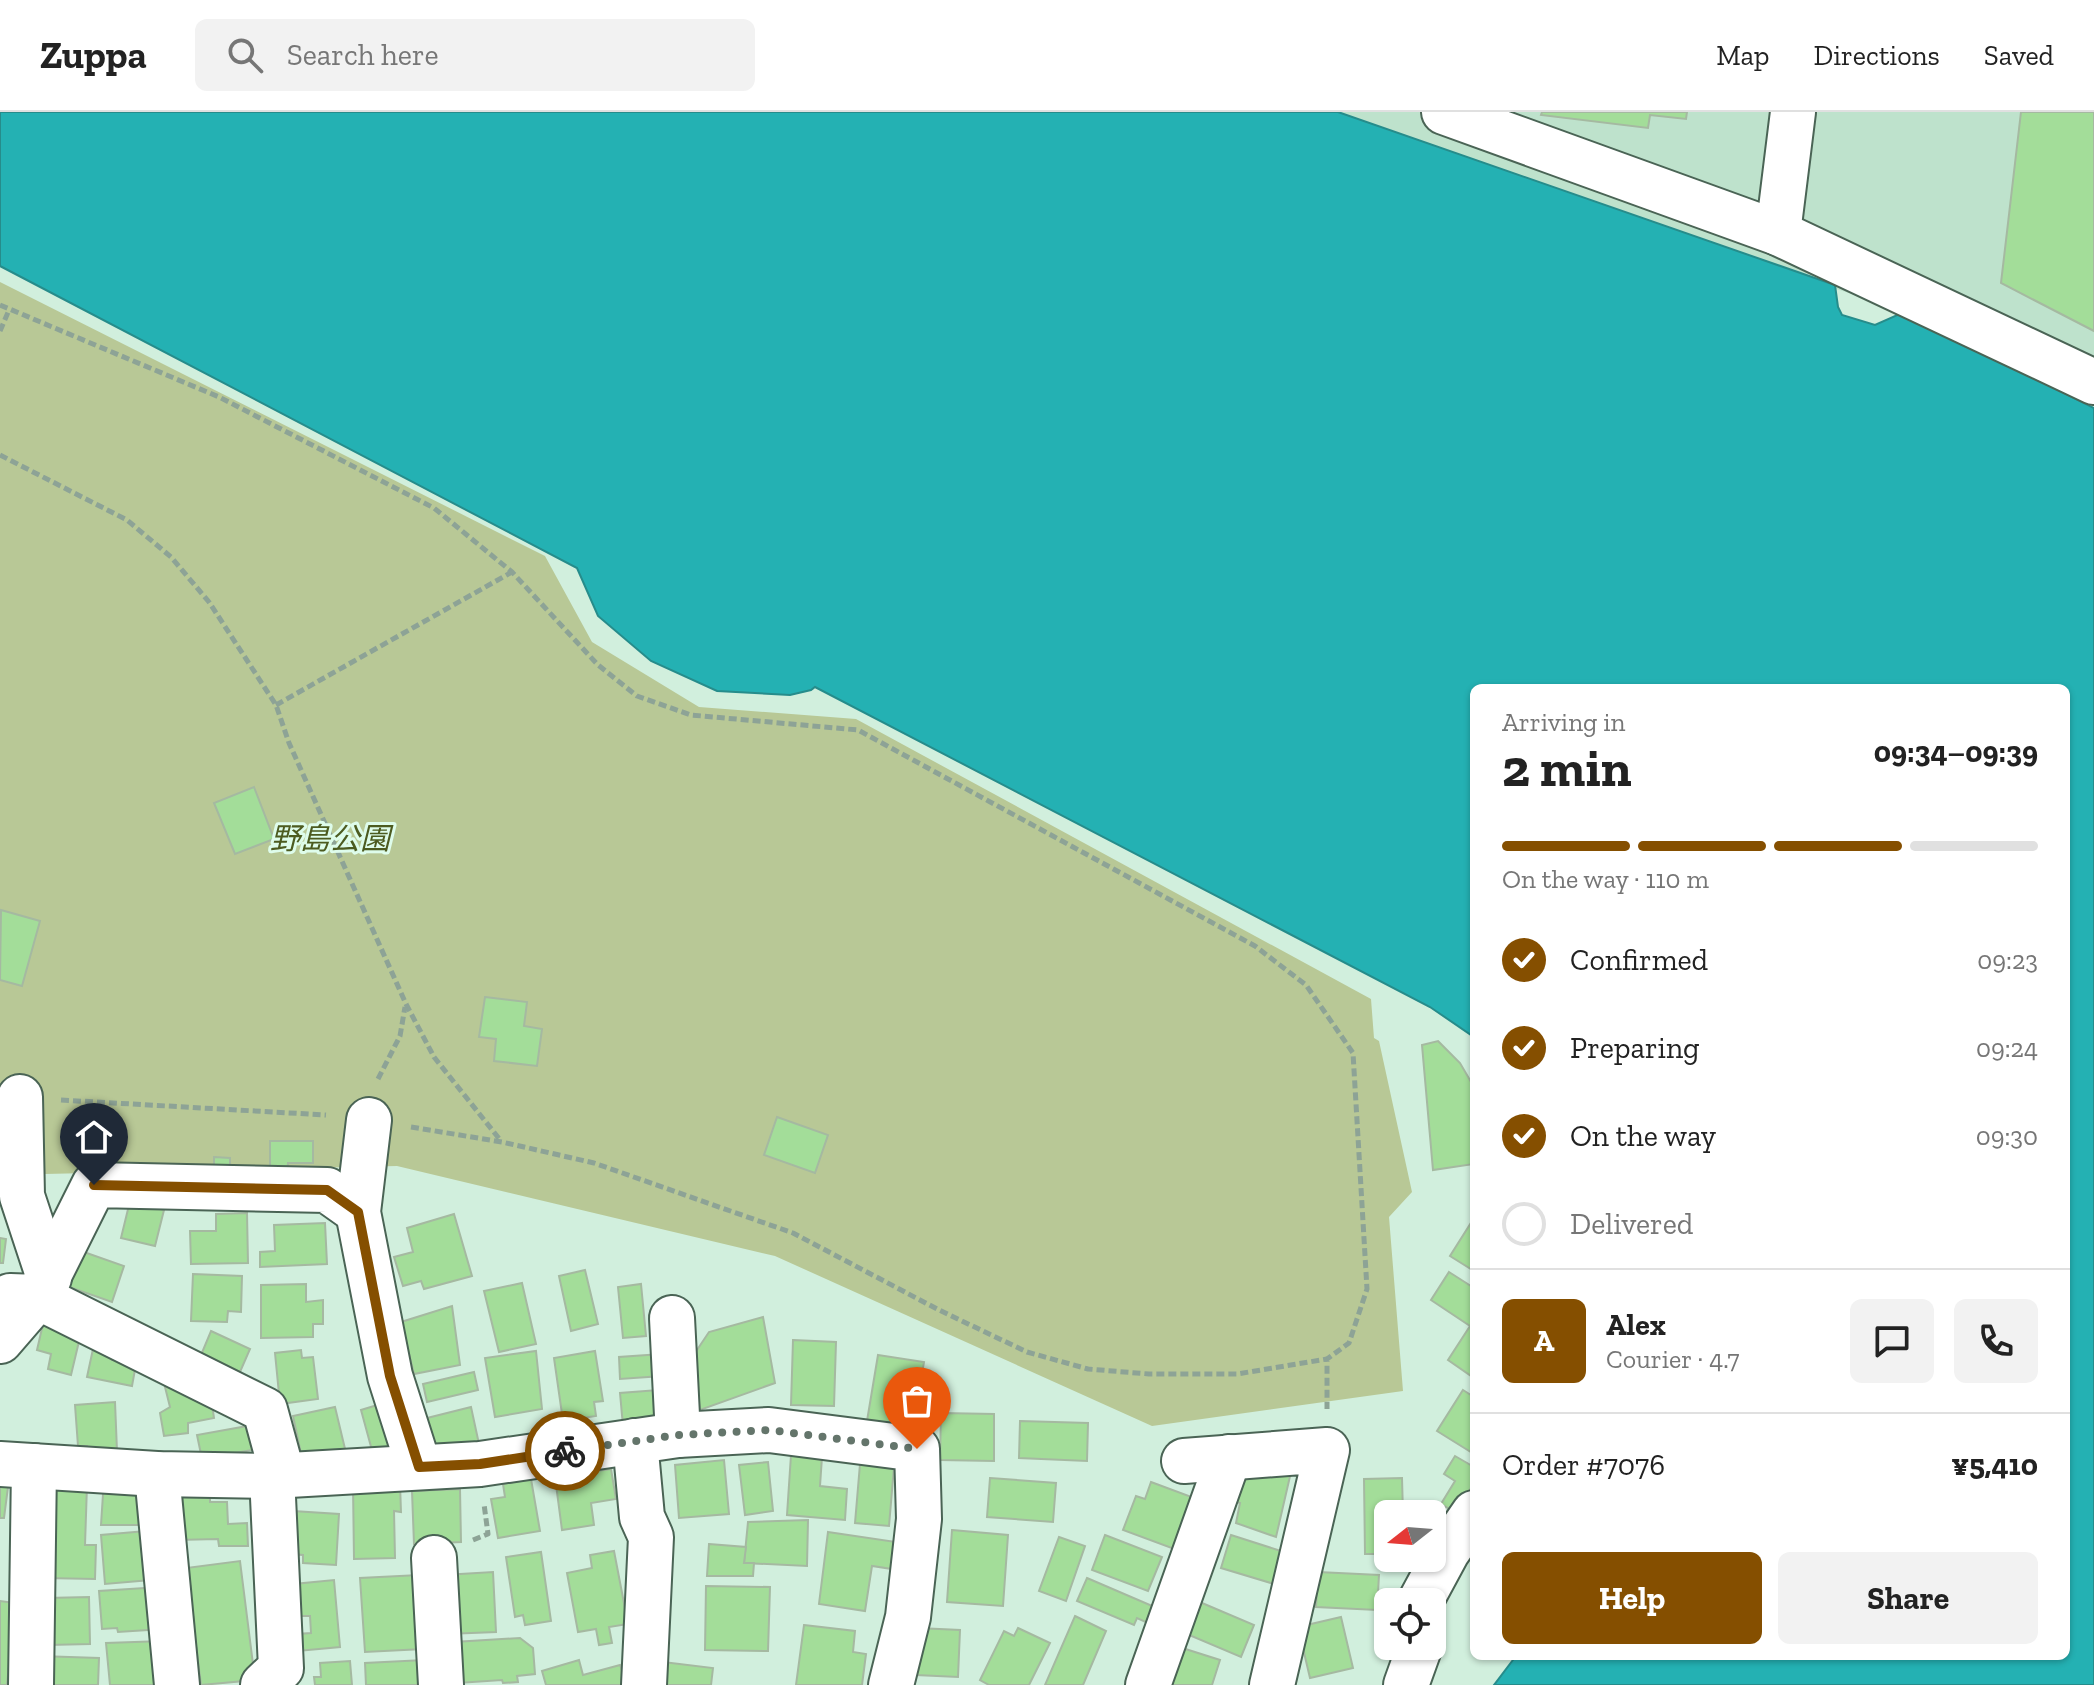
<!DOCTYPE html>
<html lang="en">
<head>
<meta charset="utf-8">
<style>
  :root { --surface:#fff; --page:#f2f2f2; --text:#222; --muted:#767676; --line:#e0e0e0; --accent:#854f00 }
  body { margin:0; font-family:"Zilla Slab","Noto Sans JP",serif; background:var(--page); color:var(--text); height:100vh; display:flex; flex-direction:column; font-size:30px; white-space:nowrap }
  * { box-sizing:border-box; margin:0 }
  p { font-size:26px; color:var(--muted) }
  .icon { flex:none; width:44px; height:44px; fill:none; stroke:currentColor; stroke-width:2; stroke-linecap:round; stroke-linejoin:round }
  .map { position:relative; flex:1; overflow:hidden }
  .drawer { position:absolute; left:1470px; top:572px; width:600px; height:976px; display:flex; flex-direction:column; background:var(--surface); border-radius:12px; box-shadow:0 2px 6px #0004 }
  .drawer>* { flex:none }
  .needle { width:52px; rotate:253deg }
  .fabs { position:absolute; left:1374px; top:1388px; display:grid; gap:16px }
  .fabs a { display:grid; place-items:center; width:72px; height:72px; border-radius:12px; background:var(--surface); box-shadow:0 2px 6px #0004; font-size:40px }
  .pin { position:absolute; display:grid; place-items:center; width:68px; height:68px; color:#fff; margin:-82px -34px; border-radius:50% 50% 50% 0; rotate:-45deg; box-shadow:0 0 8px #0007 }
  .pin .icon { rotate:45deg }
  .courier { position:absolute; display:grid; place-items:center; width:80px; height:80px; margin:-40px; border:6px solid #854f00; border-radius:50%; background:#fff; color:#222; box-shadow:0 2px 10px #0007 }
  .head em { font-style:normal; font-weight:700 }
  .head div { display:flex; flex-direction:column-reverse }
  .head { display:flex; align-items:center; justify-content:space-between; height:136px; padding:0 32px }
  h1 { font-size:52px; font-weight:700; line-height:60px }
  .bar { display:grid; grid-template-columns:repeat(4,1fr); gap:12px 8px; align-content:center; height:96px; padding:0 32px }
  .bar i { height:10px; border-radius:6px; background:var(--line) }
  .bar .on { background:var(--accent) }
  .bar p { grid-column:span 4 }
  .line { display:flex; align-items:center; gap:20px; padding:0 32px; border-top:2px solid var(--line) }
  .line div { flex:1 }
  .round { display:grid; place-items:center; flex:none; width:84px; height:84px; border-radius:12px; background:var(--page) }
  ol { padding:0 32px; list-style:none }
  li { display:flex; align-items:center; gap:24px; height:88px }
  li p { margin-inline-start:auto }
  li .icon { padding:8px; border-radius:50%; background:var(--accent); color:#fff; stroke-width:4 }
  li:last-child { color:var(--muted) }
  li i { width:44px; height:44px; border:4px solid var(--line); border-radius:50% }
  .button { display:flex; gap:16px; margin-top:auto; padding:16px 32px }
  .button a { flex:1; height:92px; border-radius:12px; background:var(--accent); color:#fff; font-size:32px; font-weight:700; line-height:92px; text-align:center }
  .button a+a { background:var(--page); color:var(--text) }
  header { display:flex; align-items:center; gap:48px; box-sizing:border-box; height:112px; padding:0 40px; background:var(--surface); border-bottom:2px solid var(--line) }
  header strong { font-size:38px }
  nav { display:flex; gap:44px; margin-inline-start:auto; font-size:28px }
  .search { width:560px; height:72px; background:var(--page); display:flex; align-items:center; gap:20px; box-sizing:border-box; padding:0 28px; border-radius:12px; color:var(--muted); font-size:30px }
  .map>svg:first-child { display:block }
</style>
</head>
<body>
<header>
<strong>Zuppa</strong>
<div class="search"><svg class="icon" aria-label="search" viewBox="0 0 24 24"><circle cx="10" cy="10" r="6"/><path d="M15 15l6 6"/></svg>Search here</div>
<nav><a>Map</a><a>Directions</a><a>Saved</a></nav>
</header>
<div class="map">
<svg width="2094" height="1573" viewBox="0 0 2094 1573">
  <rect width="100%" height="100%" fill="#d1efdd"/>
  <polygon fill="#bee2cc" points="1280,0 2094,0 2094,259"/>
  <polygon fill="#b8c896" points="0,170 545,444 592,530 699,595 856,607 1371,887 1374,926 1379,929 1412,1080 1389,1105 1403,1279 1152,1314 775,1144 397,1054 0,1063"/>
  <polygon fill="#24b1b3" stroke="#268c8b" stroke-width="2" points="0,0 1338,0 1835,173 1838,195 1842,203 1875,213 1904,200 2094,296 2094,1573 1494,1573 1516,1544 2066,1544 2066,576 1474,576 1474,925 1430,895 815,575 811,578 790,583 717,579 651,549 598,504 577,456 0,154"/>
  <g fill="#a3dd99" stroke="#a5b9a1" stroke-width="2">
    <polygon points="1542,0 1687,0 1686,7 1650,3 1648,16 1541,3"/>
    <polygon points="2021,0 2094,0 2094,219 2001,171"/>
    <polygon points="254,675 274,727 235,742 214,691"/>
    <polygon points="1,798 40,809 22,874 0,868"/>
    <polygon points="485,885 527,890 524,914 542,917 537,954 494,949 496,927 479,925"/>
    <polygon points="1438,929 1460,951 1474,975 1474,1052 1433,1058 1422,933"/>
    <polygon points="777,1005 828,1023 815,1061 764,1043"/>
    <polygon points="270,1029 313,1029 313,1051 288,1051 287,1063 270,1064"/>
    <polygon points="214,1045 230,1046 230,1056 214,1055"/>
    <polygon points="130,1089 164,1098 155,1134 121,1126"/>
    <polygon points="247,1101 248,1151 191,1152 190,1119 216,1119 216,1102"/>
    <polygon points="454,1102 472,1164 424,1177 421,1169 403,1174 394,1145 413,1140 407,1116"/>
    <polygon points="1474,1106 1474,1159 1450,1144"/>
    <polygon points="325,1111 327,1152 260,1155 260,1140 275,1139 274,1113"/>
    <polygon points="0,1126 6,1127 3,1151 0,1151"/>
    <polygon points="81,1139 124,1154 112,1190 69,1175"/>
    <polygon points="585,1158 598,1212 571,1219 559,1164"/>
    <polygon points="1449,1160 1474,1176 1474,1266 1448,1248 1470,1214 1431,1188"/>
    <polygon points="193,1162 242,1164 241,1200 228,1199 227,1210 191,1209"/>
    <polygon points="522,1171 536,1232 499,1240 484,1179"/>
    <polygon points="306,1172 306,1190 323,1188 323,1212 313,1212 313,1225 261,1226 261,1173"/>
    <polygon points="641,1172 646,1224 623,1226 618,1175"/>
    <polygon points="452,1194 460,1253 414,1262 401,1210"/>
    <polygon points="763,1205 775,1271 700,1298 693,1244 709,1220"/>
    <polygon points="43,1212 81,1221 71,1263 48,1257 51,1242 37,1238"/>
    <polygon points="211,1219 250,1237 240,1260 201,1243"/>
    <polygon points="793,1228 836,1230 834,1294 791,1293"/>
    <polygon points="93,1237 113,1242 112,1248 136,1252 132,1274 87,1265"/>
    <polygon points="301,1238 302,1246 313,1245 318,1287 280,1292 275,1241"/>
    <polygon points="536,1239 542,1297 495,1305 485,1246"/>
    <polygon points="595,1239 603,1289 594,1290 596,1304 563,1309 554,1246"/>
    <polygon points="661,1242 662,1264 620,1267 619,1245"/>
    <polygon points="878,1243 924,1250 912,1316 867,1309"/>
    <polygon points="474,1260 478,1278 427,1290 423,1272"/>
    <polygon points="163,1267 211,1286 214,1306 188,1311 188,1321 164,1324 160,1301 170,1295"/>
    <polygon points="658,1278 662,1311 623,1314 620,1281"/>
    <polygon points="1463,1278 1474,1285 1474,1342 1437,1319"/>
    <polygon points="115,1290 117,1339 87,1340 87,1334 78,1334 75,1293"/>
    <polygon points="387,1290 400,1335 373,1342 361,1298"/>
    <polygon points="335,1295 346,1341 303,1351 293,1304"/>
    <polygon points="471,1295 479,1332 436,1343 427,1306"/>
    <polygon points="941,1301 994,1302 994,1349 940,1348"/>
    <polygon points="1020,1309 1088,1311 1087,1349 1019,1346"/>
    <polygon points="253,1313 257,1337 202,1347 197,1323"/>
    <polygon points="791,1343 822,1345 820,1374 847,1377 845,1408 787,1403"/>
    <polygon points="1455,1344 1474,1355 1474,1371 1456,1401 1441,1392 1455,1369 1444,1362"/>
    <polygon points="724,1348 729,1402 679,1406 675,1353"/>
    <polygon points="768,1350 773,1399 745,1403 739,1353"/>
    <polygon points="860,1352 894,1355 889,1414 855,1411"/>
    <polygon points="1270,1355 1291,1360 1276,1425 1236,1411 1240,1391 1230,1389 1237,1369"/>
    <polygon points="611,1357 616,1387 591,1391 594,1413 562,1418 555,1365"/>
    <polygon points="990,1366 1056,1371 1053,1410 987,1405"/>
    <polygon points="1402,1366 1403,1402 1388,1402 1388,1442 1365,1442 1364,1367"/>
    <polygon points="104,1367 146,1373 146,1413 101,1413"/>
    <polygon points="531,1367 540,1419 498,1426 491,1387 505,1385 503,1372"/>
    <polygon points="1151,1370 1197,1387 1177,1438 1123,1418 1136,1384 1145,1387"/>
    <polygon points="47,1372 87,1373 85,1433 96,1433 95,1467 44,1466"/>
    <polygon points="400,1372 401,1400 394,1399 395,1446 354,1447 353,1373"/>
    <polygon points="0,1374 8,1375 4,1406 0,1406"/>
    <polygon points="460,1377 461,1430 414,1432 412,1379"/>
    <polygon points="210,1378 210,1390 227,1390 228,1412 247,1411 248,1434 219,1434 218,1427 177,1428 175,1379"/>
    <polygon points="293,1399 339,1402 336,1453 303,1451 303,1443 290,1442"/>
    <polygon points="808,1408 807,1454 744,1451 748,1410"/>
    <polygon points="157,1418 162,1467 105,1472 101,1423"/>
    <polygon points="952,1418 1008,1423 1003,1494 947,1490"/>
    <polygon points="828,1420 896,1430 892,1457 872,1454 865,1499 819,1492"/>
    <polygon points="1105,1423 1162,1445 1148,1479 1092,1458"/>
    <polygon points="1231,1423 1284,1440 1274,1472 1221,1456"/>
    <polygon points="1059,1425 1085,1434 1066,1489 1039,1479"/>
    <polygon points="709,1432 746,1435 744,1451 754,1451 753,1464 707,1464"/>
    <polygon points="614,1439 628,1512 609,1515 612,1531 599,1533 596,1517 578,1520 567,1461 592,1456 590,1443"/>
    <polygon points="541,1440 551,1509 525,1513 523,1503 515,1505 506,1445"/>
    <polygon points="240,1449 255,1568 201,1573 186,1456"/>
    <polygon points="493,1460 496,1520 447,1522 444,1463"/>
    <polygon points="1318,1460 1379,1463 1377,1498 1316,1495"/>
    <polygon points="419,1463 423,1537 365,1540 360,1466"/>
    <polygon points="1087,1466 1157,1496 1150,1512 1137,1506 1134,1513 1077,1489"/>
    <polygon points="334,1468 340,1535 298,1539 297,1522 311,1521 310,1504 296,1504 294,1472"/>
    <polygon points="706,1474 770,1475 768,1539 705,1538"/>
    <polygon points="160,1475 163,1517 118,1520 117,1516 102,1517 99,1479"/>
    <polygon points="89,1485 90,1532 48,1533 46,1486"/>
    <polygon points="1195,1488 1254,1513 1241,1545 1182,1520"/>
    <polygon points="0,1489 15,1491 7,1573 0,1573"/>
    <polygon points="1075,1504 1106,1519 1083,1573 1045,1573"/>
    <polygon points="1341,1505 1353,1556 1310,1566 1298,1515"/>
    <polygon points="804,1513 855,1519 853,1540 866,1542 862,1573 796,1573"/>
    <polygon points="918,1516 960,1518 958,1565 916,1563"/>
    <polygon points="1018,1516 1050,1531 1029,1573 989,1573 980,1568 1004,1519 1014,1524"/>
    <polygon points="520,1526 533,1536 535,1562 517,1564 518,1570 503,1571 502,1568 458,1571 454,1530"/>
    <polygon points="163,1529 165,1573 110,1573 106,1531"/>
    <polygon points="1176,1534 1220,1548 1212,1573 1164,1573"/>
    <polygon points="39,1544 99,1546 98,1573 41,1573"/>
    <polygon points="424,1548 426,1573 366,1573 365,1551"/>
    <polygon points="579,1548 583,1563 620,1553 627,1573 546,1573 542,1559"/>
    <polygon points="350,1549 352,1573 315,1573 314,1565 321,1565 320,1551"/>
    <polygon points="663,1550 713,1556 711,1573 660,1573"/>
  </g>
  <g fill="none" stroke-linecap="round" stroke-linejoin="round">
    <g stroke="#4a6455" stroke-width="48">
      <g id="minor">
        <polyline points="1444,0 1778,121 2094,270"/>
        <polyline points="1778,121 1793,0"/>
        <polyline points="20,985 22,1084 49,1166"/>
        <polyline points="369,1008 358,1100 390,1264 419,1355"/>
        <polyline points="10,1184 38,1185 265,1298 283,1364"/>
        <polyline points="672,1206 678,1323"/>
        <polyline points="0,1229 38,1185 94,1073 327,1078 358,1100"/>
        <polyline points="635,1329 642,1405 651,1425 644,1573"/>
        <polyline points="1184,1349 1327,1338 1272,1573"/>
        <polyline points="0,1352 157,1362 272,1364 480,1352 678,1323 769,1318 917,1337 919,1407 908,1505 891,1573"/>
        <polyline points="157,1362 177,1573"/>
        <polyline points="434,1446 441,1573"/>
        <polyline points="1420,1490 1447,1440 1474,1401"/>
        <polyline points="31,1573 34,1354"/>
        <polyline points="263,1573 281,1556 272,1364"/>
        <polyline points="1148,1573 1229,1345"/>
        <polyline points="1406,1573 1420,1534"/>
      </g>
    </g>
    <g stroke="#8da396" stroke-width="5" stroke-dasharray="8 4" stroke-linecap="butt">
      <polyline points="0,193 219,285 434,396 512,460 598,553 637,584 691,603 858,618 1255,834 1306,873 1353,941 1367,1177 1349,1231 1327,1247 1327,1297"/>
      <polyline points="0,219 9,198"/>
      <polyline points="0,343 127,408 171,445 209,490 276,593 289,631 406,892 434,945 501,1029"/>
      <polyline points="276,593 512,460"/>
      <polyline points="378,967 400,924 405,895"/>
      <polyline points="61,988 326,1003"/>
      <polyline points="411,1015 502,1030 594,1051 793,1121 939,1198 1027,1240 1088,1257 1149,1262 1237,1262 1327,1247"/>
      <polyline points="473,1428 488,1422 484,1392"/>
    </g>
    <use href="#minor" stroke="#fff" stroke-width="44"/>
  </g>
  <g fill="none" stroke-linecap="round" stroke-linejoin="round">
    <polyline stroke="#64756b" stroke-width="8" stroke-dasharray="0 14.4" points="565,1339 678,1323 769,1318 917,1337"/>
    <polyline stroke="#854f00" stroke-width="10" points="94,1073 327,1078 358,1100 390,1264 419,1355 480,1352 565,1339"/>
  </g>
  <g text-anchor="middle" stroke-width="6" stroke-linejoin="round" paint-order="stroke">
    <g font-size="30" font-style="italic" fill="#4c5b20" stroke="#defceb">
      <text x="330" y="737">野島公園</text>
    </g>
  </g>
</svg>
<div class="fabs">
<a><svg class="needle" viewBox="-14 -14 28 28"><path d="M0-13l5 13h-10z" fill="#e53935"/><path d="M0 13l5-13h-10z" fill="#767676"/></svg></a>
<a><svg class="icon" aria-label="locate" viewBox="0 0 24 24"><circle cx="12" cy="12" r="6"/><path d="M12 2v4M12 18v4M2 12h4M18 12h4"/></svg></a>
</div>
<div class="pin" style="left:917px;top:1337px;background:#ea580c"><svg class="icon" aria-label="bag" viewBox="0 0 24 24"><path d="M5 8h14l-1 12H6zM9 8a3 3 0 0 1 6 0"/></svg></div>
<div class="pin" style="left:94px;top:1073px;background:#1f2937"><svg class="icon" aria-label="home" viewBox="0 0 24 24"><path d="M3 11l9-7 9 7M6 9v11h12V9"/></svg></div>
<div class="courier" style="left:565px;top:1339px"><svg class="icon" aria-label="bike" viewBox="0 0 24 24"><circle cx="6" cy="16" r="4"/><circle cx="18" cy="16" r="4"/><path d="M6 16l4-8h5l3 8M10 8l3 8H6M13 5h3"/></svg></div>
<section class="drawer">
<div class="head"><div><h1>2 min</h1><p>Arriving in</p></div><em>09:34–09:39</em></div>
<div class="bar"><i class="on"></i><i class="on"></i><i class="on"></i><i></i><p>On the way · 110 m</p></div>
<ol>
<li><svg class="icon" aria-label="check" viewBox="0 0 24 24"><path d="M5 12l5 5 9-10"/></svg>Confirmed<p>09:23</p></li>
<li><svg class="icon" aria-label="check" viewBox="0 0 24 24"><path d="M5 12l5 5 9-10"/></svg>Preparing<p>09:24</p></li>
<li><svg class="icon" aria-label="check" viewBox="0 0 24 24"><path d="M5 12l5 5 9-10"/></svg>On the way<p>09:30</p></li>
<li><i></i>Delivered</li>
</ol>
<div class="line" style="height:144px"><b class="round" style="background:var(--accent);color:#fff">A</b><div><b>Alex</b><p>Courier · 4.7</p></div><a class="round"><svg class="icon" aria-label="chat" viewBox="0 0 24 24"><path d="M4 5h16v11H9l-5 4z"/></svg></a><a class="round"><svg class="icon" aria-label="phone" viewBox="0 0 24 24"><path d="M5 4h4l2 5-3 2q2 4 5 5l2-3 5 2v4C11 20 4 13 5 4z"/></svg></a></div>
<div class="line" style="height:104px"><div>Order #7076</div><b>¥5,410</b></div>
<div class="button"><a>Help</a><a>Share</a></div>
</section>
</div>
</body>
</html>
